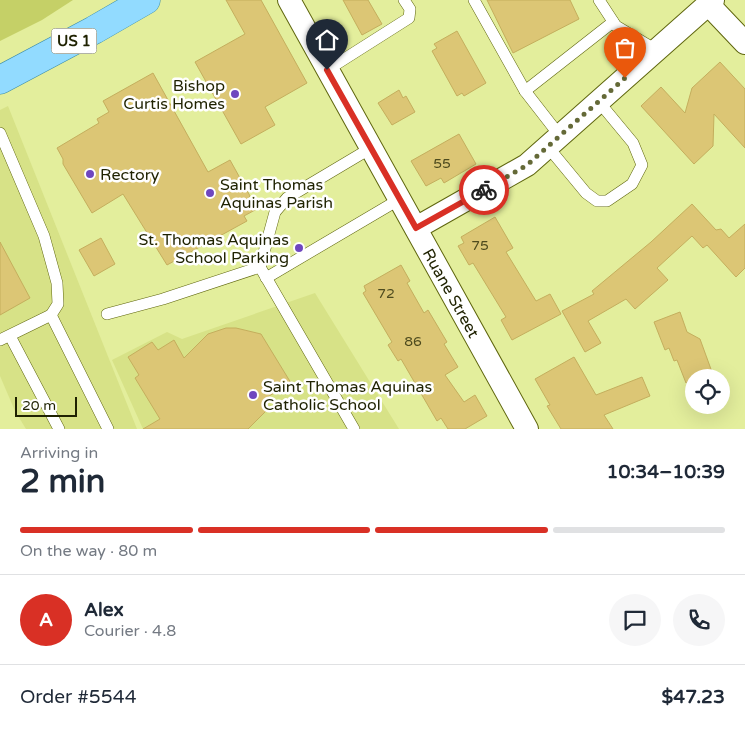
<!DOCTYPE html>
<html lang="en">
<head>
<meta charset="utf-8">
<style>
  :root { --surface:#fff; --page:#f6f6f7; --text:#1f2937; --muted:#747a83; --line:#e0e1e3; --accent:#d93025 }
  body { margin:0; font-family:"Varela Round",sans-serif; background:var(--page); color:var(--text); height:100vh; display:flex; flex-direction:column; font-size:19px; white-space:nowrap }
  * { box-sizing:border-box; margin:0 }
  p { font-size:16px; color:var(--muted) }
  .icon { flex:none; width:28px; height:28px; fill:none; stroke:currentColor; stroke-width:2; stroke-linecap:round; stroke-linejoin:round }
  .map { position:relative; height:429px; overflow:hidden }
  .sheet { display:flex; flex-direction:column; background:var(--surface); flex:1 }
  .sheet>* { flex:none }
  .controls { position:absolute; left:685px; top:369px; display:grid; gap:10px }
  .controls a { display:grid; place-items:center; width:45px; height:45px; border-radius:50%; background:var(--surface); box-shadow:0 5px 20px #0002; font-size:25px }
  .scale { position:absolute; left:15px; bottom:12px; width:62px; box-sizing:border-box; padding-left:5px; border:2px solid #1f2201; border-top:0; font-size:14px; line-height:18px; white-space:nowrap; color:#1f2201; -webkit-text-stroke:4px #fff; paint-order:stroke }
  .pin { position:absolute; display:grid; place-items:center; width:42px; height:42px; color:#fff; margin:-51px -21px; border-radius:50% 50% 50% 0; rotate:-45deg; box-shadow:0 0 5px #0007 }
  .pin .icon { rotate:45deg }
  .courier { position:absolute; display:grid; place-items:center; width:50px; height:50px; margin:-25px; border:4px solid #d93025; border-radius:50%; background:#fff; color:#222; box-shadow:0 1px 6px #0007 }
  .overview em { font-style:normal; font-weight:700 }
  .overview div { display:flex; flex-direction:column-reverse }
  .overview { display:flex; align-items:center; justify-content:space-between; height:85px; padding:0 20px }
  h1 { font-size:32px; font-weight:700; line-height:38px }
  .bar { display:grid; grid-template-columns:repeat(4,1fr); gap:8px 5px; align-content:center; height:60px; padding:0 20px }
  .bar i { height:6px; border-radius:4px; background:var(--line) }
  .bar .active { background:var(--accent) }
  .bar p { grid-column:span 4 }
  .line { display:flex; align-items:center; gap:12px; padding:0 20px; border-top:1px solid var(--line) }
  .line div { flex:1 }
  .round { display:grid; place-items:center; flex:none; width:52px; height:52px; border-radius:26px; background:var(--page) }
  .map>svg:first-child { display:block }
</style>
</head>
<body>
<div class="map">
<svg width="745" height="429" viewBox="0 0 745 429">
  <rect width="100%" height="100%" fill="#e3ee9c"/>
  <g fill="#d7e287">
    <polygon points="8,106 137,429 26,429 15,411 0,376 0,110"/>
    <polygon points="315,293 399,429 143,429 112,360 167,332 182,339"/>
  </g>
  <polygon fill="#c5d067" points="0,0 73,0 42,20 0,41"/>
  <g fill="#dcc675" stroke="#c4ae5d">
    <polygon points="226,0 261,0 307,83 265,107 275,125 241,144 195,62 245,34"/>
    <polygon points="343,0 368,0 382,24 362,35"/>
    <polygon points="487,0 570,0 579,19 513,53"/>
    <polygon points="457,31 486,83 464,96 462,93 457,96 432,51 437,48 434,44"/>
    <polygon points="720,62 745,89 745,148 714,114 713,146 694,164 641,106 661,87 685,113 692,88"/>
    <polygon points="153,73 208,172 230,160 250,196 248,198 255,210 244,216 247,221 167,265 123,194 92,213 63,164 63,159 57,148 99,123 97,119 109,112 103,101"/>
    <polygon points="399,90 403,98 406,96 415,112 392,125 378,103"/>
    <polygon points="459,134 476,164 444,183 441,178 426,186 411,161"/>
    <polygon points="692,204 716,230 721,229 729,238 745,224 745,268 736,277 707,245 703,248 692,236 657,268 668,280 635,309 626,299 588,321 601,343 585,352 562,311 594,294 592,291 651,242"/>
    <polygon points="495,217 513,248 506,252 536,301 550,294 561,314 512,340 501,320 506,317 473,263 469,265 458,246 464,243 461,237"/>
    <polygon points="101,238 115,264 94,276 79,250"/>
    <polygon points="0,242 30,298 0,315"/>
    <polygon points="401,265 410,281 407,283 424,313 428,310 447,342 444,344 458,367 445,375 464,402 475,395 487,416 465,429 448,429 441,418 437,421 401,359 398,361 388,345 392,342 363,293 366,291 364,286"/>
    <polygon points="680,312 687,332 700,339 712,372 699,378 694,378 694,379 686,383 677,360 674,361 669,348 665,350 654,322"/>
    <polygon points="226,328 236,328 261,334 291,383 264,399 269,408 248,429 143,429 160,419 135,378 139,375 128,357 152,342 158,350 174,340 184,358 208,334"/>
    <polygon points="574,357 596,395 642,377 650,396 604,415 613,429 561,429 547,406 550,405 535,379"/>
  </g>
  <g fill="none" stroke-linecap="round" stroke-linejoin="round">
    <g stroke="#5f660e" stroke-width="12">
      <g id="service">
        <polyline points="474,0 525,91 560,136"/>
        <polyline points="599,0 616,26 656,50"/>
        <polyline points="327,70 409,18 410,9 404,0"/>
        <polyline points="525,91 613,22"/>
        <polyline points="0,133 44,236 57,283 58,304 51,315 0,340"/>
        <polyline points="548,147 586,193 597,201 607,201 632,184 642,165 633,143 599,102"/>
        <polyline points="260,267 275,212 287,198 371,148"/>
        <polyline points="266,278 400,199"/>
        <polyline points="107,314 163,299 260,267 354,429"/>
        <polyline points="51,315 108,429"/>
        <polyline points="10,336 59,429"/>
      </g>
    </g>
    <g stroke="#5f660e" stroke-width="24">
      <g id="minor">
        <path id="s1" d="M289 0 527 429"/>
        <polyline points="708,4 745,43"/>
        <polyline points="416,228 527,165 713,0"/>
      </g>
    </g>
    <g stroke="#3b8ba6" stroke-width="29">
      <polyline id="primary" points="0,80 94,30 146,0"/>
    </g>
    <use href="#service" stroke="#fff" stroke-width="11"/>
    <use href="#minor" stroke="#fff" stroke-width="22"/>
    <use href="#primary" stroke="#92dbff" stroke-width="28"/>
  </g>
  <g fill="none" stroke-linecap="round" stroke-linejoin="round">
    <polyline stroke="#646937" stroke-width="5" stroke-dasharray="0 9" points="484,190 527,165 625,78"/>
    <polyline stroke="#d93025" stroke-width="6" points="327,70 416,228 484,190"/>
  </g>
  <g fill="#6f47bf" stroke="#fff" stroke-width="2">
    <circle cx="235" cy="94" r="5"/>
    <circle cx="90" cy="174" r="5"/>
    <circle cx="210" cy="193" r="5"/>
    <circle cx="299" cy="248" r="5"/>
    <circle cx="253" cy="395" r="5"/>
  </g>
  <g text-anchor="middle" stroke-width="5" stroke-linejoin="round" paint-order="stroke">
    <g font-size="14" fill="#4e4b1e">
      <text x="442" y="168">55</text>
      <text x="480" y="250">75</text>
      <text x="386" y="298">72</text>
      <text x="413" y="346">86</text>
    </g>
    <rect fill="#fff" stroke="#62644d" stroke-width="1" x="51.5" y="28.5" width="45" height="25" rx="4"/>
    <g font-size="15" font-weight="bold" fill="#1f2201">
      <text x="74" y="46">US 1</text>
    </g>
    <g font-size="16" fill="#1f2201" stroke="#fff" text-anchor="start">
      <text x="225" y="91" text-anchor="end">Bishop<tspan x="225" dy="18">Curtis Homes</tspan></text>
      <text x="100" y="180">Rectory</text>
      <text x="220" y="190">Saint Thomas<tspan x="220" dy="18">Aquinas Parish</tspan></text>
      <text x="289" y="245" text-anchor="end">St. Thomas Aquinas<tspan x="289" dy="18">School Parking</tspan></text>
      <text x="263" y="392">Saint Thomas Aquinas<tspan x="263" dy="18">Catholic School</tspan></text>
    </g>
    <g font-size="16" fill="#1f2201" stroke="#fff">
      <text dy="6" stroke="none"><textPath href="#s1" startOffset="335">Ruane Street</textPath></text>
    </g>
  </g>
</svg>
<div class="controls">
<a><svg class="icon" aria-label="locate" viewBox="0 0 24 24"><circle cx="12" cy="12" r="6"/><path d="M12 2v4M12 18v4M2 12h4M18 12h4"/></svg></a>
</div>
<div class="scale">20 m</div>
<div class="pin" style="left:625px;top:78px;background:#ea580c"><svg class="icon" aria-label="bag" viewBox="0 0 24 24"><path d="M5 8h14l-1 12H6zM9 8a3 3 0 0 1 6 0"/></svg></div>
<div class="pin" style="left:327px;top:70px;background:#1f2937"><svg class="icon" aria-label="home" viewBox="0 0 24 24"><path d="M3 11l9-7 9 7M6 9v11h12V9"/></svg></div>
<div class="courier" style="left:484px;top:190px"><svg class="icon" aria-label="bike" viewBox="0 0 24 24"><circle cx="6" cy="16" r="4"/><circle cx="18" cy="16" r="4"/><path d="M6 16l4-8h5l3 8M10 8l3 8H6M13 5h3"/></svg></div>
</div>
<section class="sheet">
<div class="overview"><div><h1>2 min</h1><p>Arriving in</p></div><em>10:34–10:39</em></div>
<div class="bar"><i class="active"></i><i class="active"></i><i class="active"></i><i></i><p>On the way · 80 m</p></div>
<div class="line" style="height:90px"><b class="round" style="background:var(--accent);color:#fff">A</b><div><b>Alex</b><p>Courier · 4.8</p></div><a class="round"><svg class="icon" aria-label="chat" viewBox="0 0 24 24"><path d="M4 5h16v11H9l-5 4z"/></svg></a><a class="round"><svg class="icon" aria-label="phone" viewBox="0 0 24 24"><path d="M5 4h4l2 5-3 2q2 4 5 5l2-3 5 2v4C11 20 4 13 5 4z"/></svg></a></div>
<div class="line" style="height:65px"><div>Order #5544</div><b>$47.23</b></div>
</section>
</body>
</html>
